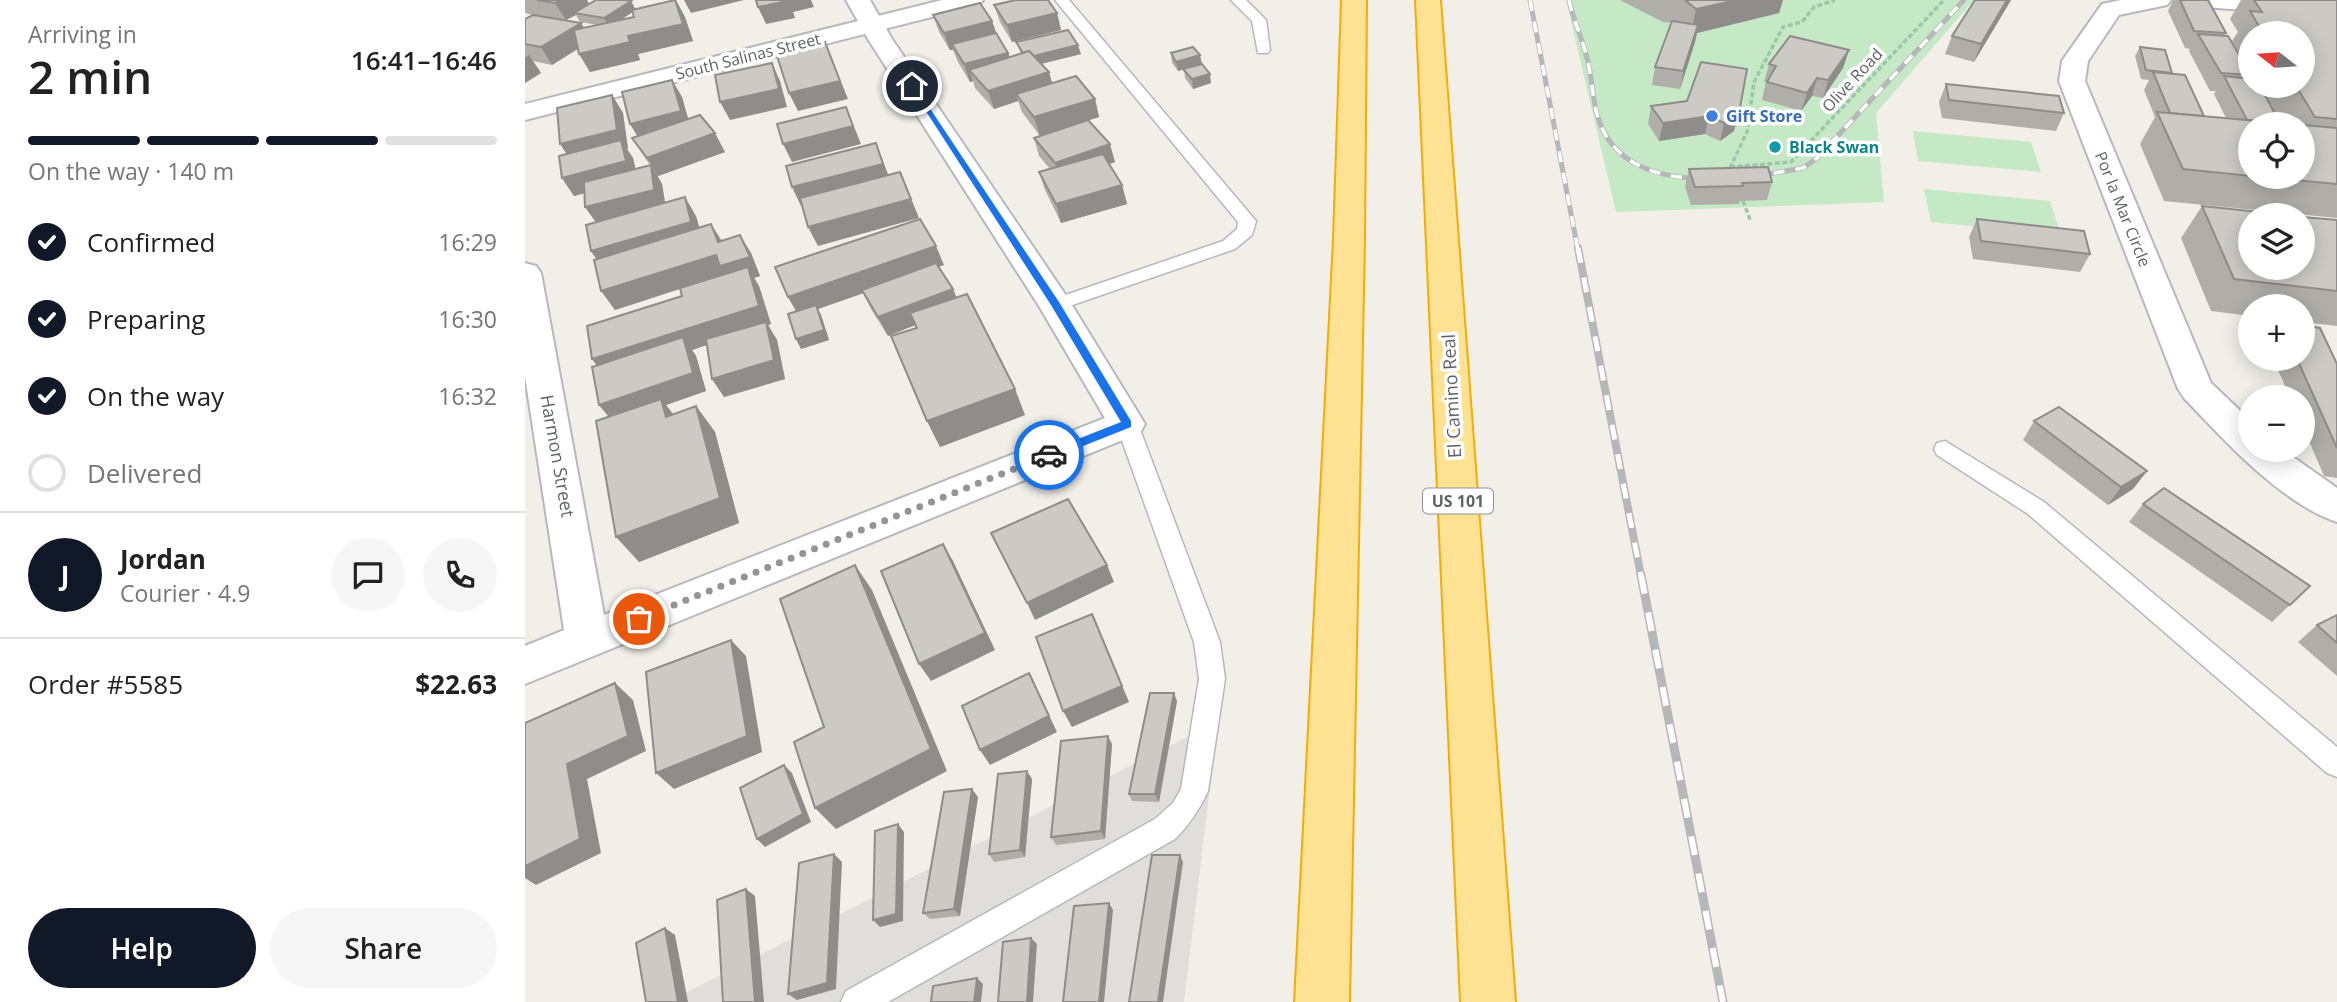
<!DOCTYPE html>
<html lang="en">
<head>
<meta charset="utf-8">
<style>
  :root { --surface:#fff; --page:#f6f6f6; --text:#222; --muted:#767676; --line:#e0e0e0; --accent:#111827 }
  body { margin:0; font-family:"Open Sans",sans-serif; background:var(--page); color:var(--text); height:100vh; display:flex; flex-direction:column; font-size:26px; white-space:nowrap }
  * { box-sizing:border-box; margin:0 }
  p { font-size:23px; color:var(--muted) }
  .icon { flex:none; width:38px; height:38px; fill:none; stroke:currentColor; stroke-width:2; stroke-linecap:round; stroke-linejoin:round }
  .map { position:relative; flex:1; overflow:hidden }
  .details { display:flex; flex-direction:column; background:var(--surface); width:525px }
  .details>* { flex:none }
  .needle { width:46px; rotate:287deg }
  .buttons { position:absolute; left:1713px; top:21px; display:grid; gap:14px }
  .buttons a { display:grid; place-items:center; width:77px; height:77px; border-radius:50%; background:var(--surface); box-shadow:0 4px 18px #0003; font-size:35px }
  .pin { position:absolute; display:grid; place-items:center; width:60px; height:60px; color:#fff; margin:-30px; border:4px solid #fff; border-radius:50%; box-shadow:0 2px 7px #0007 }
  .courier { position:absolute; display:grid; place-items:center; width:70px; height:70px; margin:-35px; border:5px solid #1a73e8; border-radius:50%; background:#fff; color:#222; box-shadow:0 2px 9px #0007 }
  .headline em { font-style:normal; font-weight:600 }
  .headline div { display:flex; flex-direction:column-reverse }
  .headline { display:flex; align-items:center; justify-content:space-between; height:119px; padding:0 28px }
  h1 { font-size:46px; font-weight:600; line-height:52px }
  .bar { display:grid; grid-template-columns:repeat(4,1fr); gap:10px 7px; align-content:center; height:84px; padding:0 28px }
  .bar i { height:9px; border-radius:5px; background:var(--line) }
  .bar .active { background:var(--accent) }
  .bar p { grid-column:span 4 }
  .line { display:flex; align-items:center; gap:18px; padding:0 28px; border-top:2px solid var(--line) }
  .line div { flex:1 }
  .round { display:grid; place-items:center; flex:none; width:74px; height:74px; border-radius:37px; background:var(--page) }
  ol { padding:0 28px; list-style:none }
  li { display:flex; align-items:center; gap:21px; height:77px }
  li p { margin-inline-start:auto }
  li .icon { padding:7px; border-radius:50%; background:var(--accent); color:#fff; stroke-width:4 }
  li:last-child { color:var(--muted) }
  li i { width:38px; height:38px; border:4px solid var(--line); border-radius:50% }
  .cta { display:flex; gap:14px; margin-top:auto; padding:14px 28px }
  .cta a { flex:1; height:80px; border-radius:42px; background:var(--accent); color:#fff; font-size:28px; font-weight:600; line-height:80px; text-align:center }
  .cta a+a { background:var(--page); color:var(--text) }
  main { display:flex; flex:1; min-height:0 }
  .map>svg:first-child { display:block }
</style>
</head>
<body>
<main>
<section class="details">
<div class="headline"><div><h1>2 min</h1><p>Arriving in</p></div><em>16:41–16:46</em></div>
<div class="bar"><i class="active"></i><i class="active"></i><i class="active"></i><i></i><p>On the way · 140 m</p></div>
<ol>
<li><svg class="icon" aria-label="check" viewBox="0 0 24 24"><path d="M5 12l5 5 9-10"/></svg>Confirmed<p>16:29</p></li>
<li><svg class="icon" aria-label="check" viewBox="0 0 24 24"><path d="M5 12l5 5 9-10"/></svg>Preparing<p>16:30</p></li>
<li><svg class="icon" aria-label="check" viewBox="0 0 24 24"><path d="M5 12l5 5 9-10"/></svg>On the way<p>16:32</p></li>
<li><i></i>Delivered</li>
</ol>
<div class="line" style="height:126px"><b class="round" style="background:var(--accent);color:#fff">J</b><div><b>Jordan</b><p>Courier · 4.9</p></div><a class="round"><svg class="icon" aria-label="chat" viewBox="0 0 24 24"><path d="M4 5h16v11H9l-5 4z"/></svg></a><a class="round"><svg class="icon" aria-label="phone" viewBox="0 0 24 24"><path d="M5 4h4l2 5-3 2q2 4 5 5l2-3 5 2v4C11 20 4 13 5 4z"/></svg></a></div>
<div class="line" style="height:91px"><div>Order #5585</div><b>$22.63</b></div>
<div class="cta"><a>Help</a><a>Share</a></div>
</section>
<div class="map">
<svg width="1812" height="1002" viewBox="0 0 1812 1002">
  <rect width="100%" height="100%" fill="#f1efe8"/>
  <polygon fill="#e0deda" points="693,721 659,1002 143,1002"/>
  <g fill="#c5e8c5">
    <polygon points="1041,0 1449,0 1351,113 1359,202 1091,212"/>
    <polygon points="1388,131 1506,142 1516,172 1393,161"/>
    <polygon points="1399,189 1525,201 1536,235 1406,222"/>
  </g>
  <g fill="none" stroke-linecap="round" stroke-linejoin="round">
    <g stroke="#b5b8bc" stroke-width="3">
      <g id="lane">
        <polygon points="530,0 544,0 731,221 727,235 710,249 530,311 523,309 520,305 523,301 698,241 712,229 713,222"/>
        <polygon points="706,0 721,0 741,20 745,50 743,53 733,53 727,21"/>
        <path d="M602 416 610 419 613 424 695 642 700 679 683 791C674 810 665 824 650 839L363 1002H316L321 991 630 819 648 803 656 789 674 679 669 642 591 424 594 419Z"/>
        <polygon points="1420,441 1519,502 1812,747 1812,777 1802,773 1503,514 1412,455 1409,449 1412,443"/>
      </g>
    </g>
    <g stroke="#b5b8bc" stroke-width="4">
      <g id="street">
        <polygon points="321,0 345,0 367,39 542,297 620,424 615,433 0,684 0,646 39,630 0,376 0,263 11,266 16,273 79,615 580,418 514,306 343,39"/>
        <path d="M1596 0H1646L1642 5 1594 15 1563 61 1560 81 1686 383 1726 421V450H1758L1812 488V522C1757 504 1698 439 1659 398L1653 389 1534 81 1537 61 1577 4Z"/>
        <polygon points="1666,0 1761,0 1812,9 1812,23 1748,12 1678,7 1670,5"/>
      </g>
    </g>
    <g stroke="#b6babf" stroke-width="4">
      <polygon id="secondary" points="417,0 458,0 454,5 0,120 0,104"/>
    </g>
    <g stroke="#f9ab00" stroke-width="4">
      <g id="highway">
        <polygon points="817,0 841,0 839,239 824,1002 770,1002 809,239"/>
        <polygon points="891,0 915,0 990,1002 936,1002"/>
      </g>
    </g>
    <g stroke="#9cc7a9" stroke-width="3.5" stroke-dasharray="5 2.5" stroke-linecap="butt">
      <polyline points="1205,167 1266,162 1419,0"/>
      <polyline points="1205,168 1222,132 1229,82 1258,27 1277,22 1289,7 1310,0"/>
      <polyline points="1218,201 1226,222"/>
    </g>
    <use href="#lane" fill="#fff" fill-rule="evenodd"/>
    <use href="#street" fill="#fff" fill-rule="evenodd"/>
    <use href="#secondary" fill="#fff" fill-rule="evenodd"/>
    <use href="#highway" fill="#fde293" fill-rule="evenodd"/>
    <g stroke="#b6b7b8" stroke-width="5">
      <g id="rail-far2">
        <polyline points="1005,0 1053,250"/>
        <path d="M1044 0C1049 23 1060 44 1064 67 1067 82 1068 99 1072 114 1086 166 1134 178 1182 179"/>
        <polyline points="1227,177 1278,168 1291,159 1439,0"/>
      </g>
    </g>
    <g stroke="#b6b7b8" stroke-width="8">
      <polyline id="rail-far1" points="1053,248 1116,576"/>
    </g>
    <g stroke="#b6b7b8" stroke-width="9">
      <polyline id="rail" points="1116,575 1198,1002"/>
    </g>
    <use href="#rail-far2" stroke="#fff" stroke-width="3.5" stroke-dasharray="11" stroke-linecap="butt"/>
    <use href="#rail-far1" stroke="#fff" stroke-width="5" stroke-dasharray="15" stroke-linecap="butt"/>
    <use href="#rail" stroke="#fff" stroke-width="6" stroke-dasharray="19" stroke-linecap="butt"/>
  </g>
  <g fill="#afaea9" fill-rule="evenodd">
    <path d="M0 0H62L64 4 111 9 160 17 168 41 113 54 115 60 65 72 53 49 27 65 8 61 16 73 0 83V19L8 15 0 13ZM108 12 109 17 95 20ZM51 15 55 22 73 25 59 28 56 23 41 20Z"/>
    <polygon points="1095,0 1258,0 1254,13 1172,33 1170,42 1155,89 1127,85 1130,67 1147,23 1138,22"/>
    <polygon points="1486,0 1449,62 1420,54 1427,36"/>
    <path d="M1648 0H1683L1701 33 1699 36 1726 75 1724 79 1726 86H1778V33H1726V73L1707 41 1713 32 1705 19 1716 0H1812V218L1639 201 1615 144 1630 117 1619 90 1624 80 1616 79 1610 56 1615 47 1647 74 1679 116 1701 118 1689 94 1691 91H1685L1664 51 1665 49 1660 48 1643 11ZM1726 124H1778V177H1726Z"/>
    <polygon points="469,5 532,13 536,30 487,42 475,22"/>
    <polygon points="408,15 467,21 471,34 483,53 485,57 496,54 491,42 556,54 516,64 527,83 570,99 574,117 563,120 590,162 584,164 597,185 602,204 536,223 520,190 514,172 525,169 514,156 509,138 543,127 515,136 497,112 493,101 469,109 450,88 448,81 445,82 433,62 428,50 425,50 414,32"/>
    <polygon points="1324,50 1318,68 1298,98 1287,96 1276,111 1237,100 1241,82 1239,82 1244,64"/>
    <polygon points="646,53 677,64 686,83 668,89 660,78 659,69 653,71 647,63"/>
    <polygon points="1222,69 1209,131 1195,141 1180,134 1134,141 1123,124 1126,106 1162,101"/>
    <polygon points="1421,84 1539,113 1531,131 1417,118 1414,102"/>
    <polygon points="87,95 98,113 103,149 102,149 108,158 110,169 125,165 107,138 113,136 105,124 157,97 163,119 200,152 133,176 131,173 137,184 140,203 171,216 174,227 186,224 197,241 226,253 235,276 229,278 234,286 246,324 243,325 252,340 260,379 199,397 187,379 182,345 167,350 171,356 181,391 141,405 148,414 171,406 190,432 214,523 114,562 84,417 74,405 72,366 67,359 157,296 155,289 90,310 72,259 66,251 71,222 60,207 60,193 49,196 37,178 41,154"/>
    <polygon points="1164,169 1247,182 1242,200 1215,201 1214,204 1166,205 1160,187"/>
    <polygon points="1677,206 1812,220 1812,326 1778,322 1778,306 1726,306 1726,316 1686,311 1656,238"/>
    <polygon points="1452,219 1565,254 1555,272 1448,259 1444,237"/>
    <polygon points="419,265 413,267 428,289 432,298 500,415 415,447 402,421 392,328 390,325 363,336 346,309 338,293 293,309 296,315 304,340 276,349 271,311 263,297"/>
    <polygon points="1748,359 1778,359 1812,364 1812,478 1799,476 1778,427 1778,397 1765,397"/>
    <polygon points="1509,421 1622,471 1608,489 1583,505 1498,440"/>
    <polygon points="1618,504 1785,586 1747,622 1604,522"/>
    <polygon points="1812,615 1812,676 1773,642 1792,625"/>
    <polygon points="652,701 634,802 607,801 604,794"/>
    <polygon points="587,744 580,839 531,845 526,837"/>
    <polygon points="507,779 500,857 469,862 464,854"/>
    <polygon points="453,797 435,916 405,919 398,913"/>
  </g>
  <g fill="#8f8d8a">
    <polygon points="36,0 62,0 65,6 49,13 51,15 41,20 30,3"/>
    <polygon points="151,0 160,17 168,41 113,54 115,60 65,72 54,54 103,36"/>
    <polygon points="159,0 219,0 166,13"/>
    <polygon points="262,0 286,0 289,7 268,12 270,18 241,24 233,7"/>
    <polygon points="1212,0 1258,0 1254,13 1172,33 1170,42 1155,89 1171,9"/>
    <polygon points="1482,0 1486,0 1449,62 1456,44"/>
    <polygon points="106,1 111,10 84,27 79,18"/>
    <polygon points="532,13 536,30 487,42 482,25"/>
    <polygon points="467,21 473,38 427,44 428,50 425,50 419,33"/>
    <polygon points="56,23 66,40 27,65 16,47"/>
    <polygon points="300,42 323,99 273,111 264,93"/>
    <polygon points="553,45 556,54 503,67 500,58"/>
    <polygon points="1324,50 1318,68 1298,98 1303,80"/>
    <polygon points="483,53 489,70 444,70 448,81 445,82 439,64"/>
    <polygon points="4,55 16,73 0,83 0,58"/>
    <polygon points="675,55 677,64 653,71 651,62"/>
    <polygon points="247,63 255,81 262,107 205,120 195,102"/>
    <polygon points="524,72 529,89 491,94 493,101 469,109 463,91"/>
    <polygon points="685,74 686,83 668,89 667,79"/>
    <polygon points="1292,78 1287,96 1276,111 1282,93"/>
    <polygon points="147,80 157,97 166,129 116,142 105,124"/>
    <polygon points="87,95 98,113 103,149 102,149 108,158 113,179 49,196 37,178 47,162 35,144"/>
    <polygon points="570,99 574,117 515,136 509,117"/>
    <polygon points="321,107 336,144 267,162 258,144"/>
    <polygon points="1214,113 1209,131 1195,141 1199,123"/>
    <polygon points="1184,116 1180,134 1134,141 1138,123"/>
    <polygon points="190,133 200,152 133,176 122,158"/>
    <polygon points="351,143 366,182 276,206 267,187"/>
    <polygon points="585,144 590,162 535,181 530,163"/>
    <polygon points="126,165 137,184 141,208 73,225 60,207"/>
    <polygon points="375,172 394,218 293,246 283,227"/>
    <polygon points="597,185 602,204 536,223 531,204"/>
    <polygon points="160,197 171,216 178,240 79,270 66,251"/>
    <polygon points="186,224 197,242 193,242"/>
    <polygon points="215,235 226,253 235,276 229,278 234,286 246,324 243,325 252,340 260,379 199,397 187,379 241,325 167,350 171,356 181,391 141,405 156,425 89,423 74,405 81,377 67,359 200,274 90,310 76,291"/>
    <polygon points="411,246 419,265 293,309 296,315 304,340 276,349 271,339 274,316 263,297"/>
    <polygon points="428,289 435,307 363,336 353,317"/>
    <polygon points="490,389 500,415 415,447 402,421"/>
    <polygon points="171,406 190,432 214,523 114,562 91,537"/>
    <polygon points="1622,471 1608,489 1583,505 1596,487"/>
    <polygon points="418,544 428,561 470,650 406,681 394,664"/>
    <polygon points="330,565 347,590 422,771 311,829 290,808"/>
    <polygon points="582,565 589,582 510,620 502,603"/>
    <polygon points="567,614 604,702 547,727 538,711"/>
    <polygon points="206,640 221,656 237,752 149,789 131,773"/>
    <polygon points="504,673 532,732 465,765 455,750"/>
    <polygon points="90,683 108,700 121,751 62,779 76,853 11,885 0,878 0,866 42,764"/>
    <polygon points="649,693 652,701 634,802 630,794"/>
    <polygon points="583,736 587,744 580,839 576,831"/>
    <polygon points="259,765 267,773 286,822 240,847 232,839"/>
    <polygon points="502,771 507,779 500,857 495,850"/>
    <polygon points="447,789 453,797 435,916 429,909"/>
    <polygon points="373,824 379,832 378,921 355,927 348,920"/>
    <polygon points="309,854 317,862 311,989 272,1000 263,994"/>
    <polygon points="655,855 658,862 638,1002 633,1002"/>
    <polygon points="221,889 230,896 239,1002 230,1002"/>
    <polygon points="584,903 588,910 579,1002 574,1002"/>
    <polygon points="140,928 150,935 163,1002 153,1002"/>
    <polygon points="506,938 512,944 508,1002 502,1002"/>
    <polygon points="452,978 458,984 456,1002 449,1002"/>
  </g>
  <g fill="#cccac5" stroke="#8f8d8a" stroke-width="2">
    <polygon points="12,0 36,0 30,3"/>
    <polygon points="71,0 100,0 106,1 79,18 49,13"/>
    <polygon points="150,0 158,24 103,36 105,42 54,54 49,30 109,17 107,10"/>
    <polygon points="231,0 262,0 262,1 233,7"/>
    <polygon points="491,0 523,0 532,13 482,25 469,5"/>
    <polygon points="1160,0 1212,0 1171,9"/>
    <polygon points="1450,0 1482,0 1456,44 1427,36"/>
    <polygon points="1655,0 1683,0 1701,33 1669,31"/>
    <polygon points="1729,0 1812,0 1812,119 1790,117 1771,86 1778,86 1778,33 1738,33 1725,11 1737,12"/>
    <polygon points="455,3 467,21 419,33 408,15"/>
    <polygon points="8,15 56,23 16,47 0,44 0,19"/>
    <polygon points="1147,21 1173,25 1158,71 1130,67"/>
    <polygon points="543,30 553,45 509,56 504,51 498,53 491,42"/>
    <polygon points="471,33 483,53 439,64 427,44"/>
    <polygon points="1673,34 1703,36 1726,75 1696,73"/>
    <polygon points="1265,36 1324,50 1303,80 1292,78 1282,93 1242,82 1251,66 1244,64"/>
    <polygon points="300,42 315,81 264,93 251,53"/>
    <polygon points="668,47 675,55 651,62 646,53"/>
    <polygon points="1615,47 1640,50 1647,73 1621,70"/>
    <polygon points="504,51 524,72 463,91 444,70"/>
    <polygon points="1176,62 1222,69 1214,113 1199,123 1184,116 1138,123 1126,106 1162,101"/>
    <polygon points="247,63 254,89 195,102 190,75"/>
    <polygon points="677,64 685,74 667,79 658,69"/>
    <polygon points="1628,72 1660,75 1679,116 1645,113"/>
    <polygon points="551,76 570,99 509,117 491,94"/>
    <polygon points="1699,76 1726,79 1726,86 1735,86 1755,123 1722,120"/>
    <polygon points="147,80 156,111 105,124 97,92"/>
    <polygon points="1421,84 1534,96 1539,113 1424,100"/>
    <polygon points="87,95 92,130 35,144 32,108"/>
    <polygon points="321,107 328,126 258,144 252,124"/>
    <polygon points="1632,112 1766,124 1726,124 1726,176 1658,169"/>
    <polygon points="175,115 190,133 122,158 107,138"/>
    <polygon points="563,120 585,144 530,163 509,138"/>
    <polygon points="1778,125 1812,128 1812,184 1737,177 1778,177"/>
    <polygon points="96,140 101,161 37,178 34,156"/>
    <polygon points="351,143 358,164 267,187 261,166"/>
    <polygon points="578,154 597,185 531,204 514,172"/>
    <polygon points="126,165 129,190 60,207 59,182"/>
    <polygon points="1243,167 1247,182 1217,183 1218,186 1170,187 1164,169"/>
    <polygon points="375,172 386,199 283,227 275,198"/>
    <polygon points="160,197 166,222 66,251 61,225"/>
    <polygon points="1677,206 1764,215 1726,215 1726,268 1778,268 1778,217 1812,220 1812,291 1709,279"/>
    <polygon points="395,219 411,246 263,297 250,267"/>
    <polygon points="1452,219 1559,231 1565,254 1456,241"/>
    <polygon points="186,224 193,242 215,235 225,257 195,266 191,255 76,291 69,260"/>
    <polygon points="411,263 428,289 353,317 337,290"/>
    <polygon points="223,267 234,306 67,359 62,326 157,296 155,288"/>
    <polygon points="442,294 490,389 402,421 366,336 392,328 385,313"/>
    <polygon points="291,305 299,330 271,339 263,314"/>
    <polygon points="241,322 249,360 187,379 181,339"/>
    <polygon points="1778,325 1795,328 1812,364 1812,448 1772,359 1778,359"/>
    <polygon points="158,337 168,373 74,405 67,367"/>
    <polygon points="136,399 141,417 171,406 195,498 91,537 71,421"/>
    <polygon points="1534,407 1622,471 1596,487 1509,421"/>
    <polygon points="1639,488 1785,586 1765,605 1618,504"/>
    <polygon points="543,499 582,565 502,603 466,533"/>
    <polygon points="418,544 460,633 394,664 356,571"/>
    <polygon points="330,565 406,749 290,808 269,742 299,727 255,599"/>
    <polygon points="567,614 597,686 538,711 511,637"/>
    <polygon points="1812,615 1812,643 1792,625"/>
    <polygon points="206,640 222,736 131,773 121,672"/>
    <polygon points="504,673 524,716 455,750 437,706"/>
    <polygon points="90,683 103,736 42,764 55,839 0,866 0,723"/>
    <polygon points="625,693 649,693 630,794 604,794"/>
    <polygon points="583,736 576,831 526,837 536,741"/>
    <polygon points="259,765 278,814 232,839 215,788"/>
    <polygon points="502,771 495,850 464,854 473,774"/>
    <polygon points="447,789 429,909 398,913 419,792"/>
    <polygon points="373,824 371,914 348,920 350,831"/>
    <polygon points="309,854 302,983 263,994 274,863"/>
    <polygon points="627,855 655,855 633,1002 604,1002"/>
    <polygon points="221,889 230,1002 198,1002 192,900"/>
    <polygon points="584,903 574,1002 538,1002 549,906"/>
    <polygon points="140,928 153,1002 121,1002 111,943"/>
    <polygon points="506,938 502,1002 473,1002 478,942"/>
    <polygon points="452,978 449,1002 406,1002 408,986"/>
  </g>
  <polygon fill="#1a73e8" points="384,85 390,86 534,302 606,421 606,427 528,458 520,458 520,452 596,422 526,305"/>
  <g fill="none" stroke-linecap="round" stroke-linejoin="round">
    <polyline stroke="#929495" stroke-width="7" stroke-dasharray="0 12.6" points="114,619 524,455"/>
  </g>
  <circle fill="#3f7fe0" stroke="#fff" stroke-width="2.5" cx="1187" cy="116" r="7"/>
  <circle fill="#0f9aa8" stroke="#fff" stroke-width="2.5" cx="1250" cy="147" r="7"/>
  <g text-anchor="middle" stroke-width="7" stroke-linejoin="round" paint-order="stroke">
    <g font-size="16" fill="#5f6368" stroke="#fff">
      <text transform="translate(223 56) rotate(-14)" y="6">South Salinas Street</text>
      <text transform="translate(1327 80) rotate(-47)" y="6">Olive Road</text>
      <text transform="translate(1598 209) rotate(68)" y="6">Por la Mar Circle</text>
    </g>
    <g font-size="16" font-weight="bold" fill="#366cbe" stroke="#fff" text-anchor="start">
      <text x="1201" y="122">Gift Store</text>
    </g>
    <g font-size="16" font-weight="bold" fill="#0d838f" stroke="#fff" text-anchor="start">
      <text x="1264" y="153">Black Swan</text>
    </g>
    <rect fill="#fff" stroke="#8f9295" stroke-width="2" x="898" y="488.5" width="70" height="25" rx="5"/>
    <g font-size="16" font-weight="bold" fill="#5f6368">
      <text x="933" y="507">US 101</text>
    </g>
    <g font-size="18" fill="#5f6368" stroke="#fff">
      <text transform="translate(927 396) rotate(-93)" y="6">El Camino Real</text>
      <text transform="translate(32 456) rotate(80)" y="6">Harmon Street</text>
    </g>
  </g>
</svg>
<div class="buttons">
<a><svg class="needle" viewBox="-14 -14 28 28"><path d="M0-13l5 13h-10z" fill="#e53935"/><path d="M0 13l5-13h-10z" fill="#767676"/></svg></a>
<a><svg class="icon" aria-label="locate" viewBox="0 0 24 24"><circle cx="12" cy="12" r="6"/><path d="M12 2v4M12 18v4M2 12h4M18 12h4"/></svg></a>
<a><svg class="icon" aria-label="layers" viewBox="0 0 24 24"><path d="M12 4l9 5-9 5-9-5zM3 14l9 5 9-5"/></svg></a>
<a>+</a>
<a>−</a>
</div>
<div class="pin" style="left:114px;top:619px;background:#ea580c"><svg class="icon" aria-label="bag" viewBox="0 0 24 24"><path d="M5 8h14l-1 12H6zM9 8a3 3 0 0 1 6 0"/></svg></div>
<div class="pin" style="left:387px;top:86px;background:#1f2937"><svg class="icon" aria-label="home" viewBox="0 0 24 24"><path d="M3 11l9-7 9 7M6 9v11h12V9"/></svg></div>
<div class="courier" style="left:524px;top:455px"><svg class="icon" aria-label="car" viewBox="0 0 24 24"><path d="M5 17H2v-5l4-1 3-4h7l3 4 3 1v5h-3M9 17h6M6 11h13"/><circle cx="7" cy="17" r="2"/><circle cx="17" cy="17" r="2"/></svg></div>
</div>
</main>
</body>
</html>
